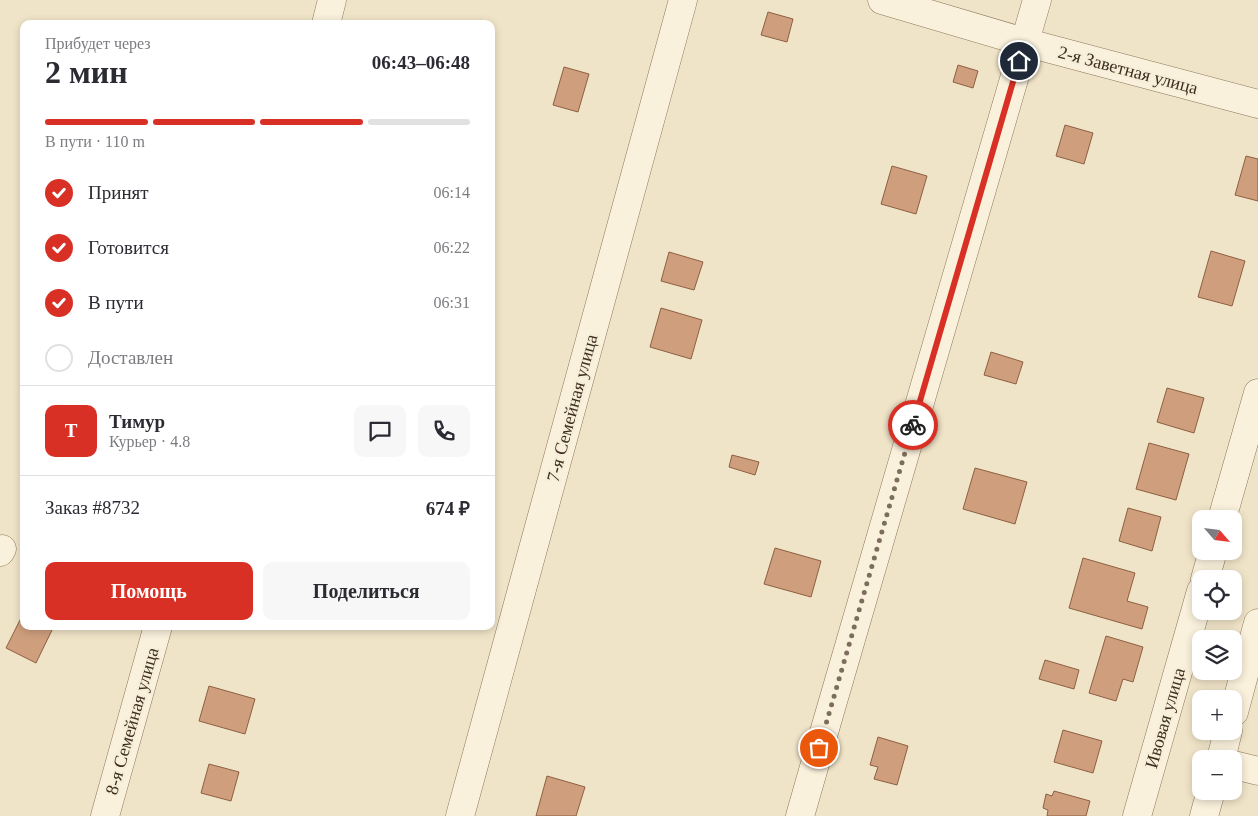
<!DOCTYPE html>
<html lang="ru">
<head>
<meta charset="utf-8">
<style>
  :root { --surface:#fff; --page:#f7f7f7; --text:#2b2b33; --muted:#7c7c81; --line:#e1e1e2; --accent:#d93025 }
  body { margin:0; font-family:Georgia,serif; background:var(--page); color:var(--text); height:100vh; display:flex; flex-direction:column; font-size:19px; white-space:nowrap }
  * { box-sizing:border-box; margin:0 }
  p { font-size:16px; color:var(--muted) }
  .icon { flex:none; width:28px; height:28px; fill:none; stroke:currentColor; stroke-width:2; stroke-linecap:round; stroke-linejoin:round }
  .map { position:relative; flex:1; overflow:hidden }
  .sheet { position:absolute; left:20px; top:20px; width:475px; height:610px; display:flex; flex-direction:column; background:var(--surface); border-radius:10px; box-shadow:0 2px 8px #0003 }
  .sheet>* { flex:none }
  .needle { width:32px; rotate:118deg }
  .tools { position:absolute; left:1192px; top:510px; display:grid; gap:10px }
  .tools a { display:grid; place-items:center; width:50px; height:50px; border-radius:10px; background:var(--surface); box-shadow:0 2px 8px #0003; font-size:25px }
  .pin { position:absolute; display:grid; place-items:center; width:42px; height:42px; color:#fff; margin:-21px; border:2px solid #fff; border-radius:50%; box-shadow:0 1px 5px #0007 }
  .courier { position:absolute; display:grid; place-items:center; width:50px; height:50px; margin:-25px; border:4px solid #d93025; border-radius:50%; background:#fff; color:#222; box-shadow:0 1px 6px #0007 }
  .head em { font-style:normal; font-weight:700 }
  .head div { display:flex; flex-direction:column-reverse }
  .head { display:flex; align-items:center; justify-content:space-between; height:85px; padding:0 25px }
  h1 { font-size:32px; font-weight:700; line-height:38px }
  .bar { display:grid; grid-template-columns:repeat(4,1fr); gap:8px 5px; align-content:center; height:60px; padding:0 25px }
  .bar i { height:6px; border-radius:4px; background:var(--line) }
  .bar .active { background:var(--accent) }
  .bar p { grid-column:span 4 }
  .line { display:flex; align-items:center; gap:12px; padding:0 25px; border-top:1px solid var(--line) }
  .line div { flex:1 }
  .round { display:grid; place-items:center; flex:none; width:52px; height:52px; border-radius:10px; background:var(--page) }
  ol { padding:0 25px; list-style:none }
  li { display:flex; align-items:center; gap:15px; height:55px }
  li p { margin-inline-start:auto }
  li .icon { padding:5px; border-radius:50%; background:var(--accent); color:#fff; stroke-width:4 }
  li:last-child { color:var(--muted) }
  li i { width:28px; height:28px; border:2px solid var(--line); border-radius:50% }
  .primary-button { display:flex; gap:10px; margin-top:auto; padding:10px 25px }
  .primary-button a { flex:1; height:58px; border-radius:10px; background:var(--accent); color:#fff; font-size:20px; font-weight:700; line-height:58px; text-align:center }
  .primary-button a+a { background:var(--page); color:var(--text) }
  .map>svg:first-child { display:block }
</style>
</head>
<body>
<div class="map">
<svg width="1258" height="816" viewBox="0 0 1258 816">
  <rect width="100%" height="100%" fill="#f0e4c8"/>
  <g fill="#cf9f7d" stroke="#8d5f41">
    <polygon points="768,12 793,19 787,42 761,35"/>
    <polygon points="958,65 978,71 973,88 953,82"/>
    <polygon points="564,67 589,74 578,112 553,105"/>
    <polygon points="1065,125 1093,133 1084,164 1056,156"/>
    <polygon points="1246,156 1258,159 1258,201 1235,195"/>
    <polygon points="892,166 927,176 916,214 881,204"/>
    <polygon points="1211,251 1245,261 1232,306 1198,297"/>
    <polygon points="669,252 703,262 694,290 661,281"/>
    <polygon points="661,308 702,320 691,359 650,347"/>
    <polygon points="991,352 1023,362 1016,384 984,375"/>
    <polygon points="1167,388 1204,398 1194,433 1157,422"/>
    <polygon points="1149,443 1189,454 1176,500 1136,489"/>
    <polygon points="732,455 759,462 755,475 729,467"/>
    <polygon points="975,468 1027,482 1015,524 963,509"/>
    <polygon points="1128,508 1161,517 1152,551 1119,541"/>
    <polygon points="775,548 821,561 811,597 764,584"/>
    <polygon points="1083,558 1135,573 1127,601 1148,607 1142,629 1069,608"/>
    <polygon points="23,614 24,626 49,626 53,628 36,663 6,648"/>
    <polygon points="1106,636 1143,647 1133,682 1123,679 1116,701 1089,693"/>
    <polygon points="1045,660 1079,670 1074,689 1039,679"/>
    <polygon points="209,686 255,699 245,734 199,721"/>
    <polygon points="1063,730 1102,741 1093,773 1054,762"/>
    <polygon points="878,737 908,746 897,785 874,779 878,767 870,765"/>
    <polygon points="209,764 239,772 231,801 201,793"/>
    <polygon points="547,776 585,787 576,816 536,816"/>
    <polygon points="1054,791 1090,801 1086,816 1047,816 1048,810 1043,808 1046,794 1052,796"/>
  </g>
  <g fill="none" stroke-linecap="round" stroke-linejoin="round">
    <g stroke="#8d765c" stroke-width="29">
      <g id="minor">
        <polyline points="882,0 1024,42 1258,104"/>
        <polyline points="326,24 332,0"/>
        <polyline points="1222,519 1258,393"/>
        <polyline points="0,552 2,549"/>
        <polyline points="1205,579 1213,551"/>
        <polyline points="1234,712 1258,623"/>
        <polyline points="1221,759 1228,731"/>
        <polyline points="1234,765 1258,771"/>
        <polyline points="105,816 158,626"/>
        <polyline points="460,816 683,0"/>
        <polyline points="800,816 829,715 1037,0"/>
        <polyline points="1137,816 1201,591"/>
        <polyline points="1204,816 1211,791"/>
      </g>
    </g>
    <use href="#minor" stroke="#faf1dc" stroke-width="28"/>
  </g>
  <g fill="none" stroke-linecap="round" stroke-linejoin="round">
    <polyline stroke="#7c6e5b" stroke-width="5" stroke-dasharray="0 9" points="819,748 913,425"/>
    <polyline stroke="#d93025" stroke-width="6" points="913,425 1019,61"/>
  </g>
  <g text-anchor="middle" stroke-width="4.5" stroke-linejoin="round" paint-order="stroke">
    <g font-size="18" fill="#3d2e20" stroke="#f7eed8">
      <text transform="translate(1128 70) rotate(15)" y="6">2-я Заветная улица</text>
      <text transform="translate(572 408) rotate(-75)" y="6">7-я Семейная улица</text>
      <text transform="translate(1165 718) rotate(-74)" y="6">Ивовая улица</text>
      <text transform="translate(132 721) rotate(-74)" y="6">8-я Семейная улица</text>
    </g>
  </g>
</svg>
<div class="tools">
<a><svg class="needle" viewBox="-14 -14 28 28"><path d="M0-13l5 13h-10z" fill="#e53935"/><path d="M0 13l5-13h-10z" fill="#7c7c81"/></svg></a>
<a><svg class="icon" aria-label="locate" viewBox="0 0 24 24"><circle cx="12" cy="12" r="6"/><path d="M12 2v4M12 18v4M2 12h4M18 12h4"/></svg></a>
<a><svg class="icon" aria-label="layers" viewBox="0 0 24 24"><path d="M12 4l9 5-9 5-9-5zM3 14l9 5 9-5"/></svg></a>
<a>+</a>
<a>−</a>
</div>
<div class="pin" style="left:819px;top:748px;background:#ea580c"><svg class="icon" aria-label="bag" viewBox="0 0 24 24"><path d="M5 8h14l-1 12H6zM9 8a3 3 0 0 1 6 0"/></svg></div>
<div class="pin" style="left:1019px;top:61px;background:#1f2937"><svg class="icon" aria-label="home" viewBox="0 0 24 24"><path d="M3 11l9-7 9 7M6 9v11h12V9"/></svg></div>
<div class="courier" style="left:913px;top:425px"><svg class="icon" aria-label="bike" viewBox="0 0 24 24"><circle cx="6" cy="16" r="4"/><circle cx="18" cy="16" r="4"/><path d="M6 16l4-8h5l3 8M10 8l3 8H6M13 5h3"/></svg></div>
<section class="sheet">
<div class="head"><div><h1>2 мин</h1><p>Прибудет через</p></div><em>06:43–06:48</em></div>
<div class="bar"><i class="active"></i><i class="active"></i><i class="active"></i><i></i><p>В пути · 110 m</p></div>
<ol>
<li><svg class="icon" aria-label="check" viewBox="0 0 24 24"><path d="M5 12l5 5 9-10"/></svg>Принят<p>06:14</p></li>
<li><svg class="icon" aria-label="check" viewBox="0 0 24 24"><path d="M5 12l5 5 9-10"/></svg>Готовится<p>06:22</p></li>
<li><svg class="icon" aria-label="check" viewBox="0 0 24 24"><path d="M5 12l5 5 9-10"/></svg>В пути<p>06:31</p></li>
<li><i></i>Доставлен</li>
</ol>
<div class="line" style="height:90px"><b class="round" style="background:var(--accent);color:#fff">Т</b><div><b>Тимур</b><p>Курьер · 4.8</p></div><a class="round"><svg class="icon" aria-label="chat" viewBox="0 0 24 24"><path d="M4 5h16v11H9l-5 4z"/></svg></a><a class="round"><svg class="icon" aria-label="phone" viewBox="0 0 24 24"><path d="M5 4h4l2 5-3 2q2 4 5 5l2-3 5 2v4C11 20 4 13 5 4z"/></svg></a></div>
<div class="line" style="height:65px"><div>Заказ #8732</div><b>674 ₽</b></div>
<div class="primary-button"><a>Помощь</a><a>Поделиться</a></div>
</section>
</div>
</body>
</html>
